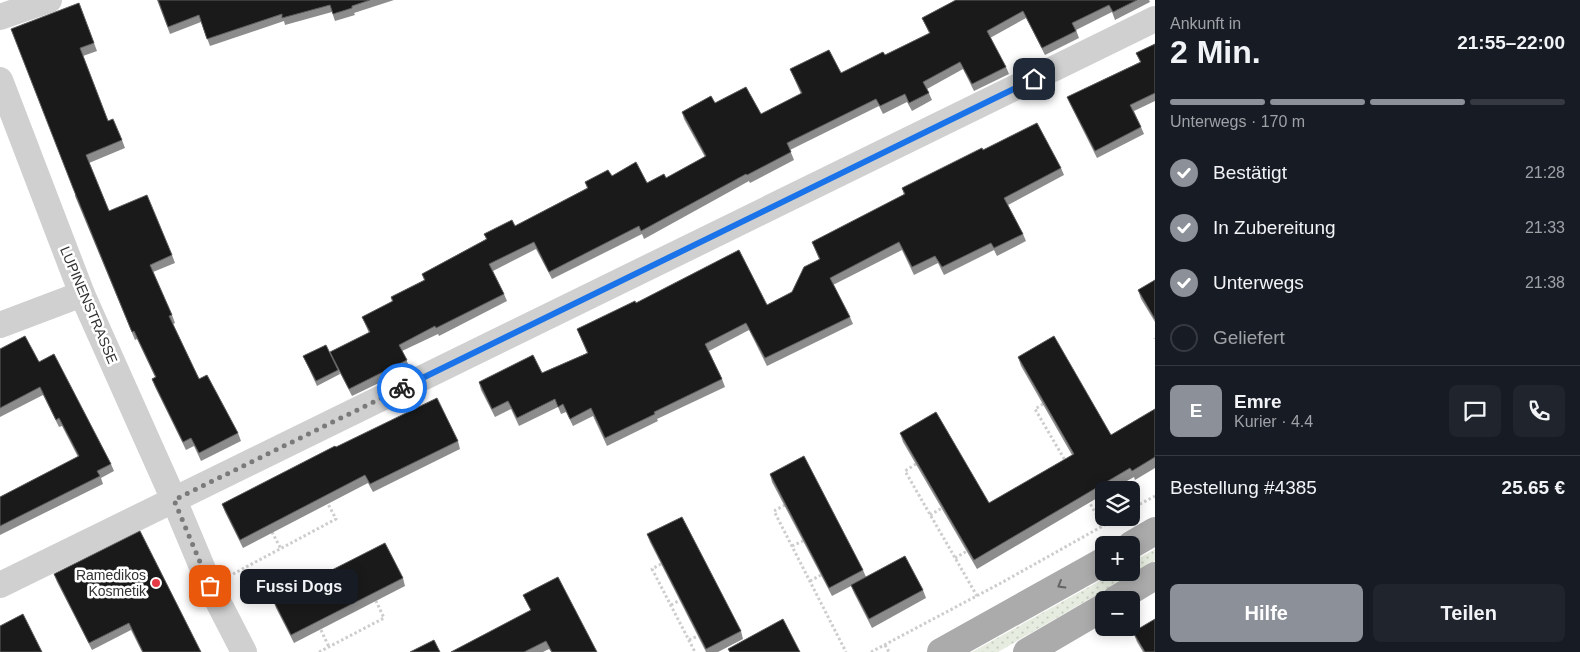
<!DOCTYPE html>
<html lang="de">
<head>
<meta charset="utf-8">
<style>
  :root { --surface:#171b24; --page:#20242c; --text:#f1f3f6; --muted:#9ea1a6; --line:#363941; --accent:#8c9099 }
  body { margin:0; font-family:Arial,sans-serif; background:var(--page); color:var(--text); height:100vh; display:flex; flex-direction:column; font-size:19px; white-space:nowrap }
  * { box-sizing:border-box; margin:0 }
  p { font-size:16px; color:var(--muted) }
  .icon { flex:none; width:28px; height:28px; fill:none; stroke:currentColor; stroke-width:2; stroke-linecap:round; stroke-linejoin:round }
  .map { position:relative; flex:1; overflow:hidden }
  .sheet { display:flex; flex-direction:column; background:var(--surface); width:425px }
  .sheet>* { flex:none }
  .fabs { position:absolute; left:1095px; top:481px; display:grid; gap:10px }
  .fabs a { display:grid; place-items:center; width:45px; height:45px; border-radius:8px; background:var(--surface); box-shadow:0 2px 12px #0003; font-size:25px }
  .pin { position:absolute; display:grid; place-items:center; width:42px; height:42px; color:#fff; margin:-21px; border-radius:10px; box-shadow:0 2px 8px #0006 }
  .courier { position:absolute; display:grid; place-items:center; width:50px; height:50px; margin:-25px; border:4px solid #1a73e8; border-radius:50%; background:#fff; color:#222; box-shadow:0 1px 6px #0007 }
  .bubble { position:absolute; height:35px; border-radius:8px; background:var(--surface); box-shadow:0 2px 12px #0003; font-size:16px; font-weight:600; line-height:35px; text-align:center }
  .summary em { font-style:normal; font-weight:600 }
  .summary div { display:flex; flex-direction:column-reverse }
  .summary { display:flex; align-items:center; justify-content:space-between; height:85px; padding:0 15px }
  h1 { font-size:32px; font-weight:600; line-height:38px }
  .bar { display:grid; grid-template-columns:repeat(4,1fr); gap:8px 5px; align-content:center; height:60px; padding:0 15px }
  .bar i { height:6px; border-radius:4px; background:var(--line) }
  .bar .on { background:var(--accent) }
  .bar p { grid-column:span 4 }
  .line { display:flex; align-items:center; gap:12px; padding:0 15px; border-top:1px solid var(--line) }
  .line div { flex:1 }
  .round { display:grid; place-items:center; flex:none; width:52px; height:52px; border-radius:8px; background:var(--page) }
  ol { padding:0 15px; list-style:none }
  li { display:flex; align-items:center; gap:15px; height:55px }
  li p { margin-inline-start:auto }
  li .icon { padding:5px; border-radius:50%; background:var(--accent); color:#fff; stroke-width:4 }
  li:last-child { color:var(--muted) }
  li i { width:28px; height:28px; border:2px solid var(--line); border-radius:50% }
  .button { display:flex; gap:10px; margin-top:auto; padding:10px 15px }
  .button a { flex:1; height:58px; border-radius:8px; background:var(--accent); color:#fff; font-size:20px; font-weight:600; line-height:58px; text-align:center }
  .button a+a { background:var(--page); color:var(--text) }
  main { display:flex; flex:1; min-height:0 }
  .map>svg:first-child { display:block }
</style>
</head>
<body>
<main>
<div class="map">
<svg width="1155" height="652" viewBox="0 0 1155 652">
  <defs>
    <pattern id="grass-dots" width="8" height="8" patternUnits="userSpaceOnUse" patternTransform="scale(1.25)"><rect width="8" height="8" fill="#e6ecdf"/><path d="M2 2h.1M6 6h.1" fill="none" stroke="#c6cbc0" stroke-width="1.8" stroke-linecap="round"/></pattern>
  </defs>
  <rect width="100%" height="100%" fill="#fff"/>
  <polygon fill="url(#grass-dots)" points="1155,549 1155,561 998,652 972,652 1114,573 1131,572 1131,563"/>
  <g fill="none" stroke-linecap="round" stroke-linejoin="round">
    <g stroke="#cdcdcd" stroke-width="3" stroke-dasharray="2.5 2.5" stroke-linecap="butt">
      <polyline points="1155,338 1155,339"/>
      <polyline points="1043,404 1035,409 1066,462"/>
      <polyline points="916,464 905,471 977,596"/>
      <polyline points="1088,500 1103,526"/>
      <polyline points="785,505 774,511 846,652"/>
      <polyline points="1131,509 1155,496"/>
      <polyline points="930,515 942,508"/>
      <polyline points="272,532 281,549"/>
      <polyline points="792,546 803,541"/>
      <polyline points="955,558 967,551"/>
      <polyline points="661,564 652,569 695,652"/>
      <polyline points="233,574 336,519 328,504"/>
      <polyline points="810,581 821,575"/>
      <polyline points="671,605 680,600"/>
      <polyline points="321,630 329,647"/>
      <polyline points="689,640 698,636"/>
      <polyline points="885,645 889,652"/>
      <polyline points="319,652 384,618 376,601"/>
      <polyline points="871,652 1001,583 1117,518"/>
    </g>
    <g stroke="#d0d0d0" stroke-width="26">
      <polyline points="0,17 49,0"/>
      <polyline points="0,80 82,294 174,500 210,586 244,652"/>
      <polyline points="0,325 82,294"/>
      <polyline points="0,585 1155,19"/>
    </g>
    <g stroke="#ababab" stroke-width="28">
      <polyline points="1131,545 1155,531"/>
      <polyline points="1115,600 1155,576"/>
      <polyline points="941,652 1104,561"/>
      <polyline points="1027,652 1104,607"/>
    </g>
  </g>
  <g fill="#8c8c8c">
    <polygon points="157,0 394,0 354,13 355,15 335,21 332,12 285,25 284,21 210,46 201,22 170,34"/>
    <polygon points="956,0 1149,0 1150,2 1115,20 1112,12 1076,30 1079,38 1045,55 1026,18 990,38 1006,67 1009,74 974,91 963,69 927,89 932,100 912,111 907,102 883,114 879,106 790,150 794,160 750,183 749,181 644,239 642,234 552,279 536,249 493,271 504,294 507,301 439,336 438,334 402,351 410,368 352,396 339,371 340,374 317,386 303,356 332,357 369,333 362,317 392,302 391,297 424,280 422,274 486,239 484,234 515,226 587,188 585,182 612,176 647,183 666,178 705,157 684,119 682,112 715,103 761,114 801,94 790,69 841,73 885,55 929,33 922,18"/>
    <polygon points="79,3 97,51 83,56 108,121 122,140 125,148 89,163 109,211 172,255 175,263 153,272 172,315 175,323 173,324 199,379 238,433 241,441 201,461 194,446 186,450 155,387 152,379 155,377 137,339 135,340 75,196"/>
    <polygon points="1155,44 1155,101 1134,111 1144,134 1097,158 1070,104 1067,97 1140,62 1136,53"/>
    <polygon points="983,150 1061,168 1064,175 1008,205 1023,234 1026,241 997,256 994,250 944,275 938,263 914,275 902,250 833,285 850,317 853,324 767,366 749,330 709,351 722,379 725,387 657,419 658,421 607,446 593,416 573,426 566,412 561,414 558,407 519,426 511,409 495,417 481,390 479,382 542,373 587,353 577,329 636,303 767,305 792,292 819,259 812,242 904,195 902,188"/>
    <polygon points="1155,280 1155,322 1141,299 1138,290"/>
    <polygon points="0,349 39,362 111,464 114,471 101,478 103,484 0,535 0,497 78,457 62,426 59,427 43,395 0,417"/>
    <polygon points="1018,357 1111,435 1155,409 1155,468 1135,480 1134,477 1111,490 1104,490 1104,494 977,569 903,442 900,433 989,503 1072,455 1021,366"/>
    <polygon points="458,441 460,449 373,492 368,483 243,548 225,512 222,504 336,447"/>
    <polygon points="770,474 863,570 866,577 923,590 926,598 872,628 854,593 851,586 832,596 772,482"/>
    <polygon points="647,534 741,631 743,639 718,652 706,652 650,542"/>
    <polygon points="54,574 201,652 142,652 131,630 92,650 57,582"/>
    <polygon points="403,578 405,586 294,643 276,608 273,600"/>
    <polygon points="523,595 597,652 551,652 549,649 543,652 451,652 531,611"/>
    <polygon points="1133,632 1155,652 1143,652 1137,642"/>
  </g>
  <g fill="#1a1a1a" stroke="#5f5f5f">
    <polygon points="158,0 370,0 352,6 352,8 333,14 330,5 282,18 282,14 207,39 199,15 168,27"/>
    <polygon points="956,0 1137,0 1113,12 1109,5 1072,23 1076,31 1042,48 1023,11 987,31 1006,67 972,84 960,62 923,82 929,93 909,103 905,94 880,106 876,99 787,143 791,152 747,175 746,174 641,231 639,226 549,272 534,242 489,264 504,294 436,328 435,326 399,345 407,360 349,389 330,352 370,332 362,317 393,301 391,297 425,280 422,274 487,239 484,234 512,220 515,226 588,188 585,182 608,170 612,176 636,162 647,183 664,174 666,178 706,156 682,112 711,96 715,103 746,87 761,114 802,93 790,69 829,50 841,73 883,52 885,55 930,33 922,18"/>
    <polygon points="79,3 94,43 80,48 108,121 113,119 122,140 86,155 109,211 147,195 172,255 150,265 172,315 169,316 199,379 207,375 238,433 199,453 191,438 183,442 152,379 156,377 134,331 132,332 73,188 11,29"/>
    <polygon points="1155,44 1155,93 1130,105 1141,127 1095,151 1067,97 1141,62 1136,53"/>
    <polygon points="1037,123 1061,168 1004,198 1023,234 994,248 991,243 942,267 935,256 912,267 899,242 830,278 850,317 765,358 746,323 705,344 722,379 654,412 655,414 605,438 591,408 570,419 563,404 558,407 555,399 517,418 508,401 492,409 479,382 533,355 542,373 588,353 577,329 635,301 636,303 739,250 767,305 792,292 804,267 820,259 812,242 905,194 902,188 982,148 983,150"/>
    <polygon points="1155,280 1155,319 1138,290"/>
    <polygon points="25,336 39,362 54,354 111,464 97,471 100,476 0,526 0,497 79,456 59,418 56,420 40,387 0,408 0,349"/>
    <polygon points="1054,336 1111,435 1155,409 1155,457 1132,471 1130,468 974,560 900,433 936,412 989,503 1074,454 1018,357"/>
    <polygon points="326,345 338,370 316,381 303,356"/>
    <polygon points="437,398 458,441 370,484 365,475 240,540 222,504 335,446 336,447"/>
    <polygon points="804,456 863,570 829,588 770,474"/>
    <polygon points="682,517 741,631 706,649 647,534"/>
    <polygon points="140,531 201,652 143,652 129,623 89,643 54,574"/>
    <polygon points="385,543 403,578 291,635 273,600"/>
    <polygon points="905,556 923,590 869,619 851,585"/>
    <polygon points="558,577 597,652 552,652 546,641 524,652 451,652 531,610 523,595"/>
    <polygon points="23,614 42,652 0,652 0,626"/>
    <polygon points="783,619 800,652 730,652 728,649"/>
    <polygon points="1155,619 1155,652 1145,652 1133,632"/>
    <polygon points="434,640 440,652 410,652"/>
  </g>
  <defs><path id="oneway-chevron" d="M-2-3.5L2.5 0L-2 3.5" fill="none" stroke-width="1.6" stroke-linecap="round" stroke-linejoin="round" transform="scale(1.25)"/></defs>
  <use stroke="#636363" href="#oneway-chevron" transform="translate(1061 585) rotate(150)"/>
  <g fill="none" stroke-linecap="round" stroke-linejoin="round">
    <polyline stroke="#7a7a7a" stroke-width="5" stroke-dasharray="0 9" points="210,586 174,500 402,388"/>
    <polyline stroke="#1a73e8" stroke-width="6" points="402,388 1034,79"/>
  </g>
  <circle fill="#e63946" stroke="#fff" stroke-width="2" cx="156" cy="583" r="5"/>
  <g text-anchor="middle" stroke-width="5" stroke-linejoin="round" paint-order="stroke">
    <g font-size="14" fill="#333" stroke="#fff">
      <text transform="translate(89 305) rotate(67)" y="5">LUPINENSTRASSE</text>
    </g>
    <g font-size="14" fill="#333" stroke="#fff" text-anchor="end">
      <text x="146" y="580">Ramedikos<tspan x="146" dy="16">Kosmetik</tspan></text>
    </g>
  </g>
</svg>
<div class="fabs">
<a><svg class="icon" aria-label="layers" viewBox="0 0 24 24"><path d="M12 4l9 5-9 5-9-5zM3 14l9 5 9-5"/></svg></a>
<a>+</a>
<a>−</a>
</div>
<div class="pin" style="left:210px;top:586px;background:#ea580c"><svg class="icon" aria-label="bag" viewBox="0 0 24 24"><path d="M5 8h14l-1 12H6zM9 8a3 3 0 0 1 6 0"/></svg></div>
<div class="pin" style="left:1034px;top:79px;background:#1f2937"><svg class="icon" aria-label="home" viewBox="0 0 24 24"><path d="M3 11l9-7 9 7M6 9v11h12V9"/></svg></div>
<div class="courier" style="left:402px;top:388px"><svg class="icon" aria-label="bike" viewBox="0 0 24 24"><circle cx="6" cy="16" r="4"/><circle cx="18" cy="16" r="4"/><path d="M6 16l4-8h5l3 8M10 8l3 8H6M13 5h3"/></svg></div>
<div class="bubble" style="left:240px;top:569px;width:118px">Fussi Dogs</div>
</div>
<section class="sheet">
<div class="summary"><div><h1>2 Min.</h1><p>Ankunft in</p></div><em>21:55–22:00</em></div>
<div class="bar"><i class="on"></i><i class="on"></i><i class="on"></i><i></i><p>Unterwegs · 170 m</p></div>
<ol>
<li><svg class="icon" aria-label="check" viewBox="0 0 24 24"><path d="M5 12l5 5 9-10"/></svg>Bestätigt<p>21:28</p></li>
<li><svg class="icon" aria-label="check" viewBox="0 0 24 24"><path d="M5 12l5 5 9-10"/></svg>In Zubereitung<p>21:33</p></li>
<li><svg class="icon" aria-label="check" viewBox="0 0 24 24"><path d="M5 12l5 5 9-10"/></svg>Unterwegs<p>21:38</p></li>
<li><i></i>Geliefert</li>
</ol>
<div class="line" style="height:90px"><b class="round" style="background:var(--accent);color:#fff">E</b><div><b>Emre</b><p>Kurier · 4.4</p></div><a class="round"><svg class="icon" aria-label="chat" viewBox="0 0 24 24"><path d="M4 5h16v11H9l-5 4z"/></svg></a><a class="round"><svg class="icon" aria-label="phone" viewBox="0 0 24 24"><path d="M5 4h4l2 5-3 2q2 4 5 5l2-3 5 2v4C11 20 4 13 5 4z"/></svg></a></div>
<div class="line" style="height:65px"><div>Bestellung #4385</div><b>25.65 €</b></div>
<div class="button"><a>Hilfe</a><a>Teilen</a></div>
</section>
</main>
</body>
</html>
